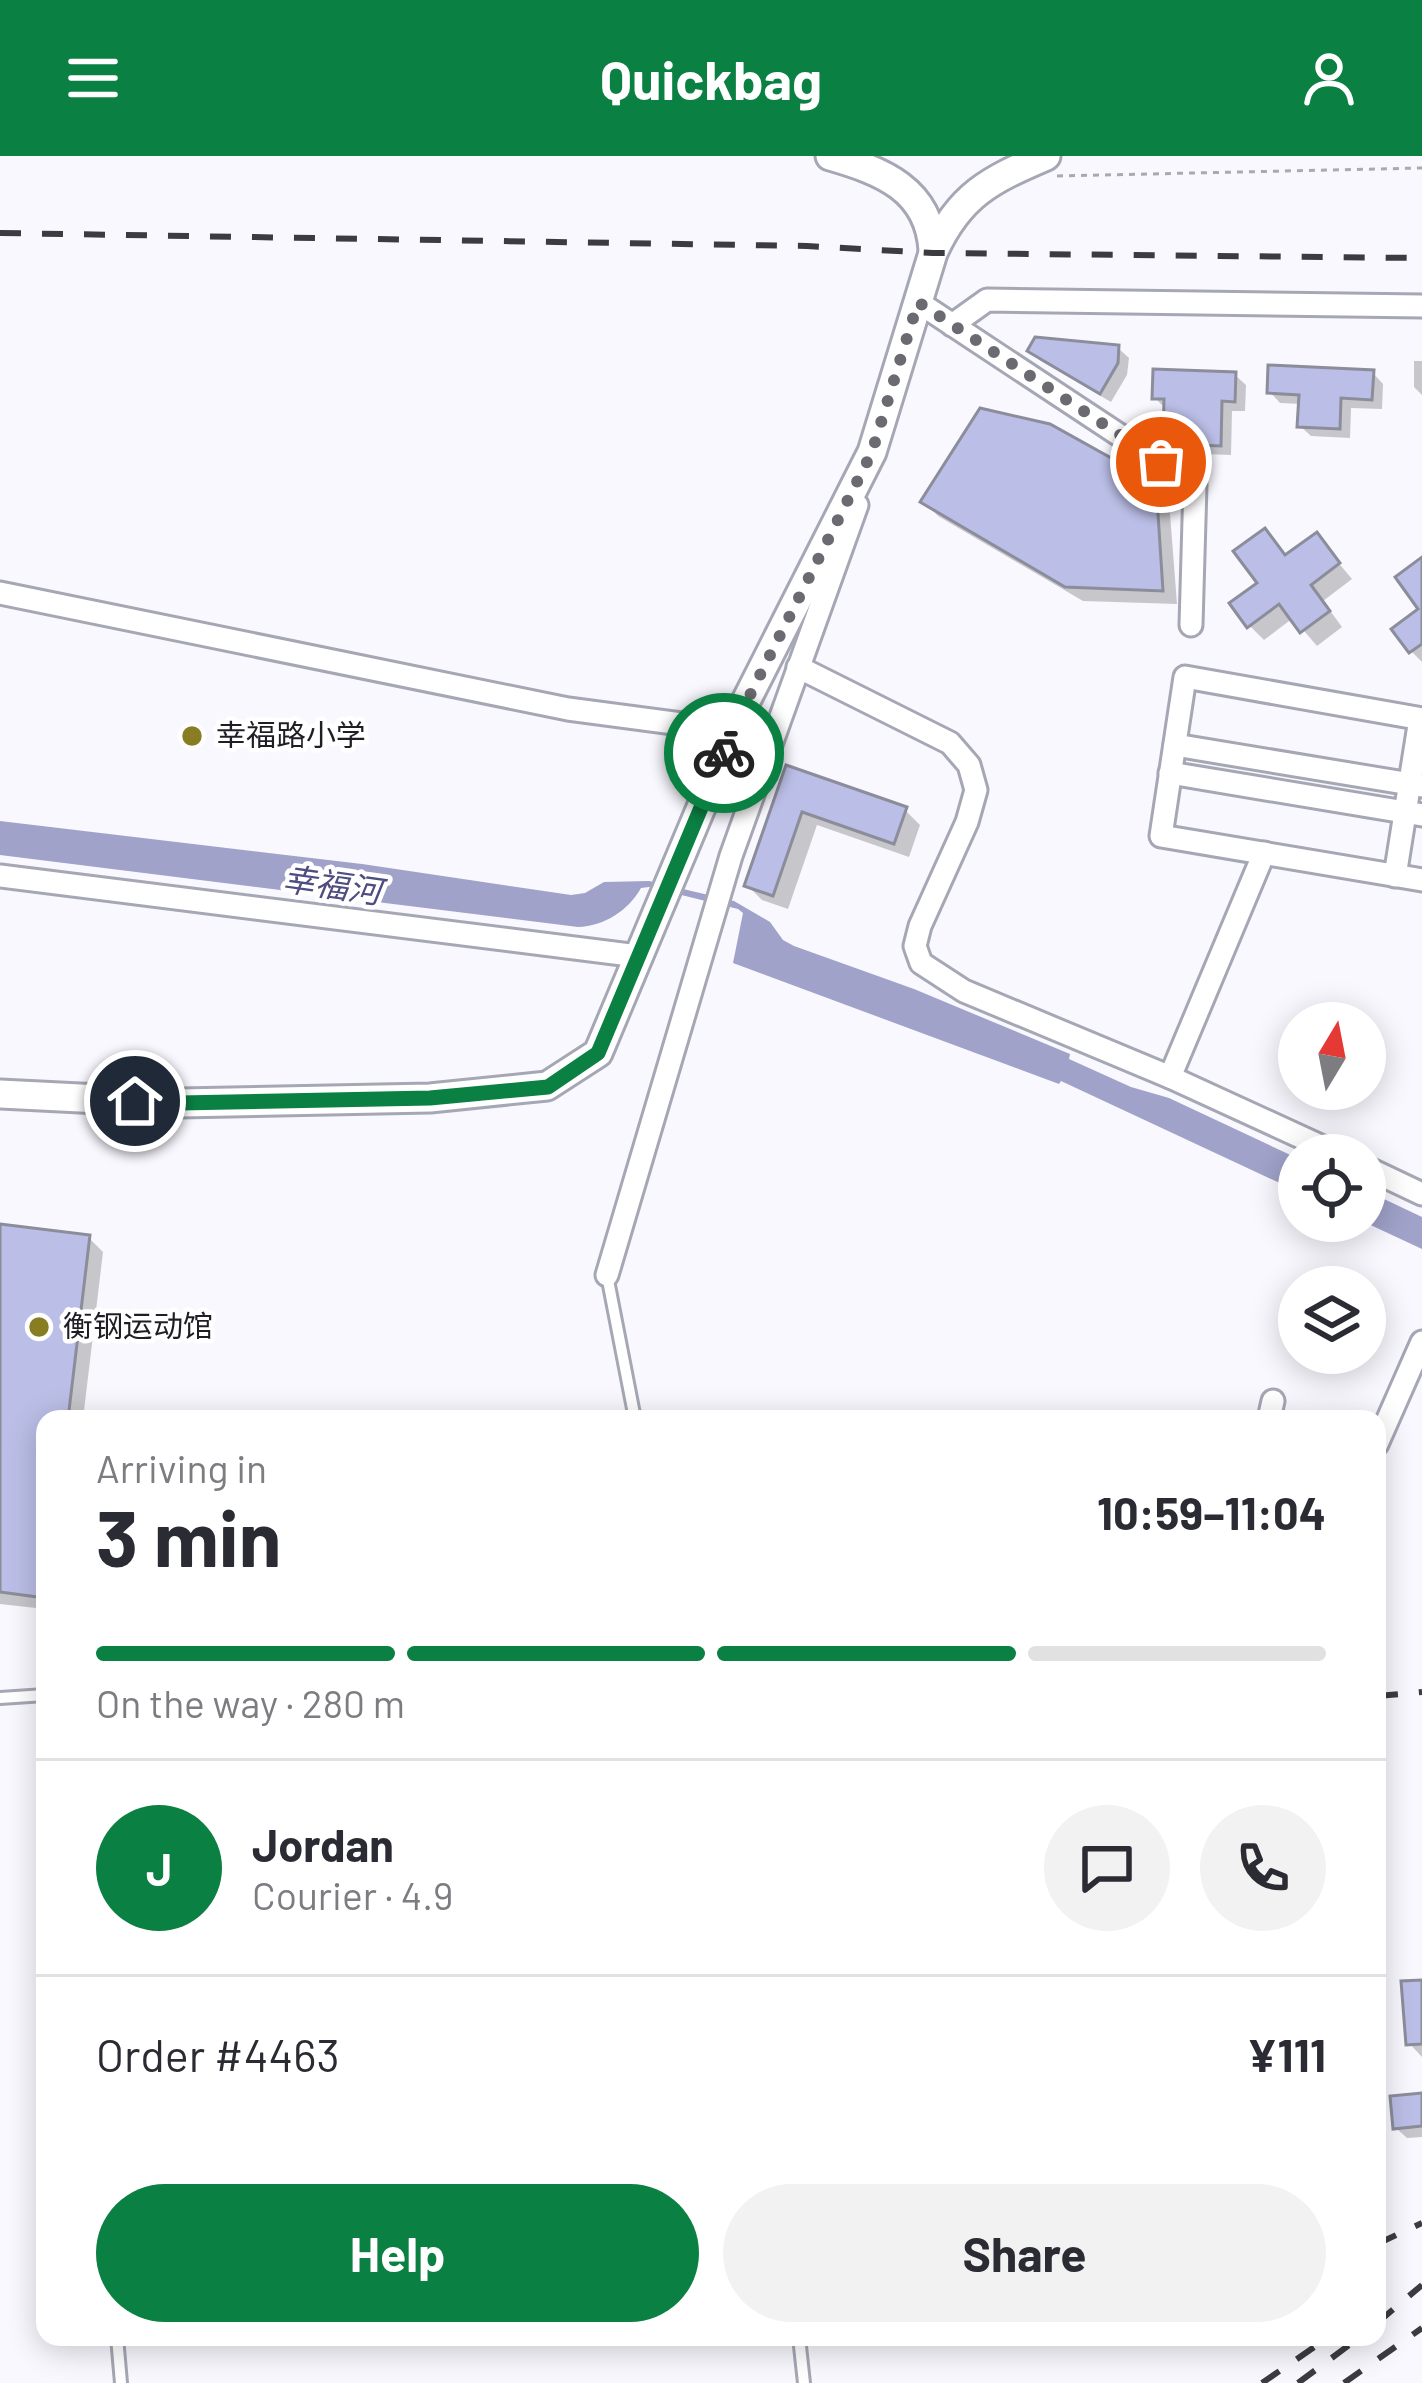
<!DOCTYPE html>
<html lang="en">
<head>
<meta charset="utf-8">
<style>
  :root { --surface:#fff; --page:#f2f2f3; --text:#2b2b33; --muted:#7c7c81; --line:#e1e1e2; --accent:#0b8043 }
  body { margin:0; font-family:Barlow,"Noto Sans SC",sans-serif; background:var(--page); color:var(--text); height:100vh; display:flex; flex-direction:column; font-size:45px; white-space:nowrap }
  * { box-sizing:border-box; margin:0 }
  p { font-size:39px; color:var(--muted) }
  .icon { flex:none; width:66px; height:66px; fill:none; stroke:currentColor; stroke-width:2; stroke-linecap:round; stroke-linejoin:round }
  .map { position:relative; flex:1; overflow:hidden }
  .drawer { position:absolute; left:36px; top:1254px; width:1350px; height:936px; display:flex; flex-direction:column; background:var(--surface); border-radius:24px; box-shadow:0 6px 30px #0003 }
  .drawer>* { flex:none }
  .needle { width:78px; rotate:10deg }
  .controls { position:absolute; left:1278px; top:846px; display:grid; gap:24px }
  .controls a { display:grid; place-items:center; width:108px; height:108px; border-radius:50%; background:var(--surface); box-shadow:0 6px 30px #0003; font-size:60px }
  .pin { position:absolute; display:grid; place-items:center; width:102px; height:102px; color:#fff; margin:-51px; border:6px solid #fff; border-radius:50%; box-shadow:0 3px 12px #0007 }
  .courier { position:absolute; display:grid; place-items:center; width:120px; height:120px; margin:-60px; border:9px solid #0b8043; border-radius:50%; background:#fff; color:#222; box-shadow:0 3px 15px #0007 }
  .headline em { font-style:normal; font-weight:700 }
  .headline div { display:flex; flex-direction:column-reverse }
  .headline { display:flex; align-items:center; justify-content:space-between; height:204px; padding:0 60px }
  h1 { font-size:78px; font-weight:700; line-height:90px }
  .bar { display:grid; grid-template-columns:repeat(4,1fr); gap:18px 12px; align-content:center; height:144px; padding:0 60px }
  .bar i { height:15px; border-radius:9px; background:var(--line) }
  .bar .current { background:var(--accent) }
  .bar p { grid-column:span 4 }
  .line { display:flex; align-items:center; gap:30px; padding:0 60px; border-top:3px solid var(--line) }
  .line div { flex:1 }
  .round { display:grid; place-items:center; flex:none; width:126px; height:126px; border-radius:63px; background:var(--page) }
  .cta { display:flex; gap:24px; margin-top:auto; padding:24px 60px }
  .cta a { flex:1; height:138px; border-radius:72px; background:var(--accent); color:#fff; font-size:48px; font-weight:700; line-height:138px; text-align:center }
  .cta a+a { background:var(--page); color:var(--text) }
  header { display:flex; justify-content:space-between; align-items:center; height:156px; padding:0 60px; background:var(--accent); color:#fff; font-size:54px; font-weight:700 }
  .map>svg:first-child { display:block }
</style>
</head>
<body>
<header><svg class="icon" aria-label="menu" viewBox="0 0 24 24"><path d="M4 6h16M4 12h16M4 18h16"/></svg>Quickbag<svg class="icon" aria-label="person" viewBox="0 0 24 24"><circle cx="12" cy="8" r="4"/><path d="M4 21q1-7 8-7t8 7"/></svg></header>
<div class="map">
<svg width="1422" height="2227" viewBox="0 0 1422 2227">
  <rect width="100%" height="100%" fill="#f8f8fe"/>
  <g fill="#a0a2c9">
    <path d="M0 665 362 708 571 739 585 737 604 726 649 725 734 745 770 766 783 784 794 790 914 833 1070 898 1069 903 1131 931 1169 942 1299 1003V1036L1061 925 1059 928 733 807 743 757 738 753 649 731 641 732C628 755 604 770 578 771L0 699Z"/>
    <polygon points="1365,1034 1422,1061 1422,1093 1362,1065 1365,1065"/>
  </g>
  <g fill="#0003">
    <polygon points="1118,192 1129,202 1127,219 1111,246 1041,205 1031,195"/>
    <polygon points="1414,205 1422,205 1422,239 1414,231"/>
    <polygon points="1373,217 1383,228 1382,253 1351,252 1350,282 1311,280 1300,270 1301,248 1280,247 1270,236"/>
    <polygon points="1235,219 1246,229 1245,255 1232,255 1231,299 1177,297 1166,287 1167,254 1155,242"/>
    <polygon points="1154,330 1169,345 1177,448 1083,445 938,360 924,345"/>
    <polygon points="1265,376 1288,402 1316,380 1352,423 1323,445 1342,471 1317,490 1293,462 1264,484 1250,470 1261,427"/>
    <polygon points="1422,453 1422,506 1411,495"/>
    <polygon points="788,613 905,654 920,669 909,701 817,669 788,753 762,744 747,729"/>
    <polygon points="0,1071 89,1082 103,1096 83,1263 45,1263 45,1453 0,1448"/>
    <polygon points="1422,1827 1422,1901 1409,1887"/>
    <polygon points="1422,1940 1422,1981 1407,1982 1396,1972"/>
    <polygon points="1377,2068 1382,2128 1377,2128"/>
  </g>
  <g fill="#bbbee6" stroke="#8c8d9b" stroke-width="3">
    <polygon points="1035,181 1119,189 1118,207 1100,238 1027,195"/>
    <polygon points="1268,209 1374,214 1372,244 1341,242 1340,273 1297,271 1299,239 1267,237"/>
    <polygon points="1153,213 1236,216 1235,246 1222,245 1221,290 1163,288 1164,243 1152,243"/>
    <polygon points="980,252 1050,268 1156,327 1163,435 1065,431 920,346"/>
    <polygon points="1265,372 1285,399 1317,376 1340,407 1311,429 1330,455 1300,477 1279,448 1247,472 1229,447 1257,427 1233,395"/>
    <polygon points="1422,401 1422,488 1409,497 1391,473 1418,453 1395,421"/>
    <polygon points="786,609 907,651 894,688 802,656 773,740 744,730"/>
    <polygon points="0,1068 90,1079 68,1263 45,1263 45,1442 0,1436"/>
    <polygon points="1422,1824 1422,1888 1406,1889 1401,1825"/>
    <polygon points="1422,1937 1422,1970 1393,1973 1390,1940"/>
  </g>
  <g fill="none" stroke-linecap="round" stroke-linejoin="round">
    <g stroke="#a6a7b5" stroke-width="16">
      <g id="service">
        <polyline points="607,1119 635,1263"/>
        <polyline points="0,1542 45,1539"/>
        <polyline points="117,2181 121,2227"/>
        <polyline points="799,2181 804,2227"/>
      </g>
    </g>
    <g stroke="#a6a7b5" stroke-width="27">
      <g id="minor">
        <polyline points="918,146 1195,329 1191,469"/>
        <polyline points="952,169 987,144 1422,150"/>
        <polyline points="0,437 568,553 734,575"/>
        <polyline points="798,511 950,587 969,609 976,634 967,666 920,770 915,790 921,807 964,835 1170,921 1340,999"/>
        <polyline points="1422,563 1185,521 1161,680 1422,724"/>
        <polyline points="1175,589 1422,630"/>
        <polyline points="1170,617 1422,659"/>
        <polyline points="0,720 638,800"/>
        <polyline points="1395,720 1420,563"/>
        <polyline points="1170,921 1264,697"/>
        <polyline points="1365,1011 1422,1038"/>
        <polyline points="607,1119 731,700 857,349"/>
        <polyline points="1269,1263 1273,1245"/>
        <polyline points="1377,1288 1422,1186"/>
      </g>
    </g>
    <g stroke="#a6a7b5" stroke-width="33">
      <g id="tertiary">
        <path d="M830 0C882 15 929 33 933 94"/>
        <path d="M0 938 180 947 430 942 547 930 598 897 745 547 872 296 933 97C959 39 990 24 1046 0"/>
      </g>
    </g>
    <polyline stroke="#a9a9af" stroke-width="3" stroke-dasharray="6 6" stroke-linecap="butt" points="1057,20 1422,12"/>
    <use href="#service" stroke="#fff" stroke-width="10"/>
    <use href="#minor" stroke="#fff" stroke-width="21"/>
    <use href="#tertiary" stroke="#fff" stroke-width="27"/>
    <g stroke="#3b3b41" stroke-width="6" stroke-dasharray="21 21" stroke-linecap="butt">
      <polyline points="0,77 807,90 933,97 1422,102"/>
      <polyline points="1377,1540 1422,1536"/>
      <polyline points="1377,2088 1422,2067"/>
      <polyline points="1377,2167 1422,2129"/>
      <polyline points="1262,2227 1329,2181"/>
      <polyline points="1298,2227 1360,2181"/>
      <polyline points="1344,2227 1422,2172"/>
    </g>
  </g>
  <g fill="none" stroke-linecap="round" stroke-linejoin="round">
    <polyline stroke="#6a6a70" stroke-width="12" stroke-dasharray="0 21.6" points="724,597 746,547 872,296 918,146 1161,306"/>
    <polyline stroke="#0b8043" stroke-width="15" points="135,945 180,947 430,942 548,931 598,897 724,597"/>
  </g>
  <g fill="#887d23" stroke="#fff" stroke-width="4.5">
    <circle cx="192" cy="580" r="12"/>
    <circle cx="39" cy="1171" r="12"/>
  </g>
  <g text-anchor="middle" stroke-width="9" stroke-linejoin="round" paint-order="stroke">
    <g font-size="30" fill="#1e1e24" stroke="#fff" text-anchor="start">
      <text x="216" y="590">幸福路小学</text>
      <text x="63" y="1181">衡钢运动馆</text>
    </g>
    <g font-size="33" font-style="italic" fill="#4d4d82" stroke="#fff">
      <text transform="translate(332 729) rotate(8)" y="12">幸福河</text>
    </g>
  </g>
</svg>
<div class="controls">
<a><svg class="needle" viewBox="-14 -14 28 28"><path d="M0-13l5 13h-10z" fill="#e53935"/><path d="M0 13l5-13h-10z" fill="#7c7c81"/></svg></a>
<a><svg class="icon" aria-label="locate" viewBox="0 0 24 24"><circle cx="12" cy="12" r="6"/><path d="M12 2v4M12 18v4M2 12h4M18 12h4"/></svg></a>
<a><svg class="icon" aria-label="layers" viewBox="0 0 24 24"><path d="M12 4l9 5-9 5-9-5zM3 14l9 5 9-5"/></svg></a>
</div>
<div class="pin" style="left:1161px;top:306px;background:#ea580c"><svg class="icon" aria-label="bag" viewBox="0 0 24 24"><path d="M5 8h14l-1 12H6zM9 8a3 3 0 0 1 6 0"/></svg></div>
<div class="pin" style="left:135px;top:945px;background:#1f2937"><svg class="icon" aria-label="home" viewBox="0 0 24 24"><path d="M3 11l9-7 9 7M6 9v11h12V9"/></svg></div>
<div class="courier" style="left:724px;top:597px"><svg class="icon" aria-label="bike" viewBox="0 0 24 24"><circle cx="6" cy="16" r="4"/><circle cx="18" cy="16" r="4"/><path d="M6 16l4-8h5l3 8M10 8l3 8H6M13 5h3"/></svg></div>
<section class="drawer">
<div class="headline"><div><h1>3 min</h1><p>Arriving in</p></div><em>10:59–11:04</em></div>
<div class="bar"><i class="current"></i><i class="current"></i><i class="current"></i><i></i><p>On the way · 280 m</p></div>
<div class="line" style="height:216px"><b class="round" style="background:var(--accent);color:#fff">J</b><div><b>Jordan</b><p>Courier · 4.9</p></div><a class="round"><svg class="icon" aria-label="chat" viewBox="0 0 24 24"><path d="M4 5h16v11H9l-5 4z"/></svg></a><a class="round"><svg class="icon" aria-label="phone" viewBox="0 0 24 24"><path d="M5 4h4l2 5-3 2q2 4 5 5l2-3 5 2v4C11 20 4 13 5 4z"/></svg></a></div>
<div class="line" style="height:156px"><div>Order #4463</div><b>¥111</b></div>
<div class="cta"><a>Help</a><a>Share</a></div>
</section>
</div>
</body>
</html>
